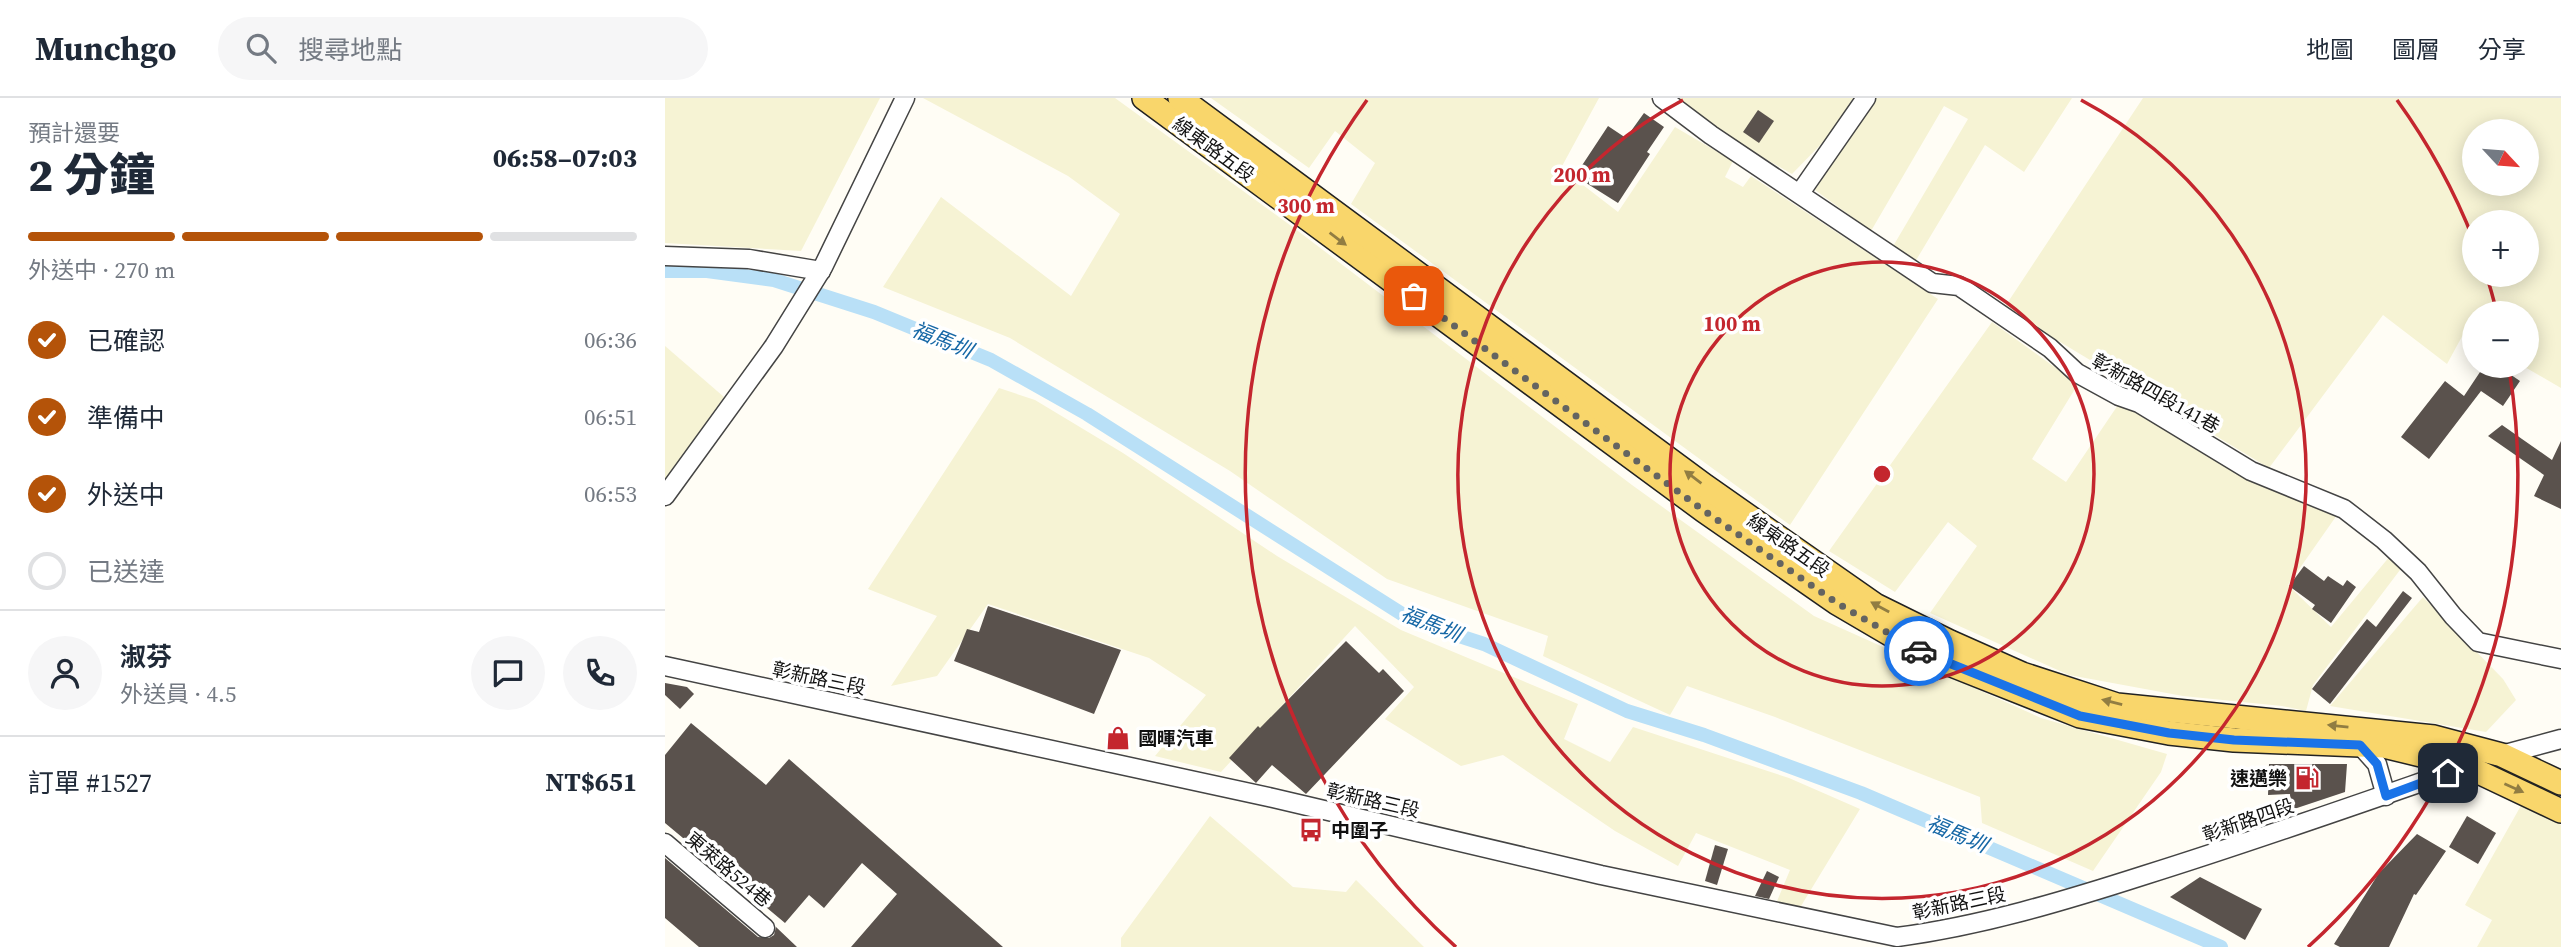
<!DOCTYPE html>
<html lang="zh-TW">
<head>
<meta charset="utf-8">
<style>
  :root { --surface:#fff; --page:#f6f6f7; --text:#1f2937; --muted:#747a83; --line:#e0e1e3; --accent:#b45309 }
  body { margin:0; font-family:"Source Serif 4","Noto Sans TC",serif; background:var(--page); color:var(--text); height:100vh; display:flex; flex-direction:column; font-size:26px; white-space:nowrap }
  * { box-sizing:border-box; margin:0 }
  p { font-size:23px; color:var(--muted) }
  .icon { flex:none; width:38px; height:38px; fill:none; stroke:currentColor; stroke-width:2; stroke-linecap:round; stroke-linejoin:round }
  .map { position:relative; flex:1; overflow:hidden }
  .sheet { display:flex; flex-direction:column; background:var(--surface); width:665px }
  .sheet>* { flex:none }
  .needle { width:46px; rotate:116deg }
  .fabs { position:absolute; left:1797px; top:21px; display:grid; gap:14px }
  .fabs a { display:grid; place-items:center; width:77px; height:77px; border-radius:50%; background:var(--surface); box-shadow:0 4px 18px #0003; font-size:35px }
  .pin { position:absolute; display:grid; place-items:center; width:60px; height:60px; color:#fff; margin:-30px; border-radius:14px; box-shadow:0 4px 10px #0006 }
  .courier { position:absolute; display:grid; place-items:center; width:70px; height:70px; margin:-35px; border:5px solid #1a73e8; border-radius:50%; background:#fff; color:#222; box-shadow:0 2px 9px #0007 }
  .overview em { font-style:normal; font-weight:800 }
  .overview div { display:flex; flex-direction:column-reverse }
  .overview { display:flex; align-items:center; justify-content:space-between; height:119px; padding:0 28px }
  h1 { font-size:46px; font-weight:800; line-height:52px }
  .bar { display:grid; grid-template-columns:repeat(4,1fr); gap:10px 7px; align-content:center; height:84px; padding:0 28px }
  .bar i { height:9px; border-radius:5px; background:var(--line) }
  .bar .current { background:var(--accent) }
  .bar p { grid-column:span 4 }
  .line { display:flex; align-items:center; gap:18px; padding:0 28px; border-top:2px solid var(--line) }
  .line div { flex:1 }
  .round { display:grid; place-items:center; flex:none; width:74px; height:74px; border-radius:37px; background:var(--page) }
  ol { padding:0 28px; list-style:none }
  li { display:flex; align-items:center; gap:21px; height:77px }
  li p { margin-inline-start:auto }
  li .icon { padding:7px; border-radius:50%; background:var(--accent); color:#fff; stroke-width:4 }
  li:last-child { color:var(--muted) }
  li i { width:38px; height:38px; border:4px solid var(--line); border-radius:50% }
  header { display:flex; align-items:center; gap:42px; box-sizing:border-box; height:98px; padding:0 35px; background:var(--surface); border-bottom:2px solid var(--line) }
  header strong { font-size:33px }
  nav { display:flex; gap:38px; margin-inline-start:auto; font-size:24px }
  .search { width:490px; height:63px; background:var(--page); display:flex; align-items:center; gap:18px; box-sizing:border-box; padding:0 24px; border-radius:38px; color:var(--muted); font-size:26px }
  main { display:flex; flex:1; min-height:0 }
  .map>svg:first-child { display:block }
</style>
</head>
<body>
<header>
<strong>Munchgo</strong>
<div class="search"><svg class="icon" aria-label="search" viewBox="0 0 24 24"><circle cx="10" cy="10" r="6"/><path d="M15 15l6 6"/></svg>搜尋地點</div>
<nav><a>地圖</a><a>圖層</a><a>分享</a></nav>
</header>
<main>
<section class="sheet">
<div class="overview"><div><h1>2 分鐘</h1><p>預計還要</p></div><em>06:58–07:03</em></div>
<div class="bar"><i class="current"></i><i class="current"></i><i class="current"></i><i></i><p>外送中 · 270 m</p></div>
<ol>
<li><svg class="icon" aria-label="check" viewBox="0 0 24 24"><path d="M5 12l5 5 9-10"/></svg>已確認<p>06:36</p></li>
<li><svg class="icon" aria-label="check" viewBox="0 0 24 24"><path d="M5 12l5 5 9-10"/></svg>準備中<p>06:51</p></li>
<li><svg class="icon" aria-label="check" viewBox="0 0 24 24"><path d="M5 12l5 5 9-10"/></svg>外送中<p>06:53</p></li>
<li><i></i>已送達</li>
</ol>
<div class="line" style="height:126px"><a class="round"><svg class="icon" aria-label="person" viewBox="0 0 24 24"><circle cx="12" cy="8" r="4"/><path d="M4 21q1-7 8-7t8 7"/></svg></a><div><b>淑芬</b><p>外送員 · 4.5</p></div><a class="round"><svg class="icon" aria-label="chat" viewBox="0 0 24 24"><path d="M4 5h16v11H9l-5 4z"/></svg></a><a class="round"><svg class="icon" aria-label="phone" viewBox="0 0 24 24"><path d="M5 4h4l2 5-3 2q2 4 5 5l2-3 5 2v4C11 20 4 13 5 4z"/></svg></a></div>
<div class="line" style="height:91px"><div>訂單 #1527</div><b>NT$651</b></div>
</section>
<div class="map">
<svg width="1896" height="849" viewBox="0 0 1896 849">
  <rect width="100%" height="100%" fill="#fffdf5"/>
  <g fill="#f6f3d4" fill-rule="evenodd">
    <polygon points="0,0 215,0 136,153 0,145"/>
    <polygon points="258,0 450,0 629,130 967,387 1149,518 1376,620 1502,656 1496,674 1428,773 1317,725 1315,699 1110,619 1022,588 1005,617 878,558 883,538 722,481 565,373 345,240 218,189 276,99 406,198 455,116 403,78"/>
    <polygon points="546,0 934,0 896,70 953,114 1010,29 1068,63 1060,79 1078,89 1086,78 1273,201 1125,427 686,106 710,65 670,33 644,70"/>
    <polygon points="1005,0 1188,0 1166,36 1127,76 1048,31"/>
    <polygon points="1209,0 1407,0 1359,74 1320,47 1250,164 1227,150 1303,21 1279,8 1206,133 1150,92"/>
    <path d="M1478 0H1896V290L1858 268H1862V215H1810L1809 239 1800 233 1782 266 1718 217 1604 370 1339 210ZM1810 33H1862V86H1810ZM1810 124H1862V177H1810Z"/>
    <polygon points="1327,224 1413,286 1367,361 1401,384 1455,304 1588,383 1672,417 1623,487 1666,529 1725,458 1738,468 1648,587 1641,613 1617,608 1518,598 1404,577 1265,515 1312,448 1283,424 1230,494 1164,453"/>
    <polygon points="0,248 59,299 0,383"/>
    <polygon points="334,290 370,302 458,355 612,458 736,532 913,606 899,641 945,664 968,629 1124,680 1195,711 1136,808 1110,808 1125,772 1031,735 1013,768 950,733 838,657 796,668 720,621 749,589 690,528 556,674 490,658 541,597 484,560 323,506 272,578 226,588 272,518 203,491"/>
    <polygon points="1758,499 1838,581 1851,602 1821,634 1665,608"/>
    <polygon points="1858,704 1896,727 1896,849 1812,849 1827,822 1800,807"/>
    <polygon points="545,718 628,789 681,794 691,782 759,849 456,849 456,840"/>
  </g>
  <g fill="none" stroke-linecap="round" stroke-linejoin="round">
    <polyline stroke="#b9e0f7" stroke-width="14" points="0,173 42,173 109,182 209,214 326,262 422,316 748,523 819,546 962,613 1039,637 1196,695 1556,849"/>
  </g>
  <g fill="#5a524d">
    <polygon points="1093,12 1109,23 1094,45 1078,34"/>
    <polygon points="979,15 999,29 982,54 985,56 953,105 910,78 943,28 961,40"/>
    <polygon points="1819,268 1833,268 1855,283 1838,308 1816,293 1764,361 1736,339 1780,283 1799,298"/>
    <polygon points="1837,327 1887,362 1896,343 1896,411 1869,398 1879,377 1823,338"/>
    <polygon points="1639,468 1659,483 1663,478 1678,488 1682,482 1691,489 1666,525 1647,511 1650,507 1624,488"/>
    <polygon points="1738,493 1747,500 1665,606 1647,591 1702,521 1711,529"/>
    <polygon points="323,508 456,552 429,616 289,563 302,531 314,534"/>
    <polygon points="681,543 714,575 718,571 739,593 641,696 607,667 591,685 564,660 593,628 595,630"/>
    <polygon points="0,585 22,589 29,596 15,611 0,597"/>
    <polygon points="26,625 101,687 124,661 338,849 186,849 232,796 197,765 159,810 144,797 120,825 0,725 0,657"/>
    <polygon points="1604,666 1682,666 1680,694 1626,712 1625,696 1603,697"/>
    <polygon points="1802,718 1831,735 1813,766 1784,749"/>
    <polygon points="1752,736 1781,753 1751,797 1749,796 1724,849 1675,849 1669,846 1714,775"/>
    <polygon points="1050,747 1063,751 1052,787 1040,783"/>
    <polygon points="0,760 93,839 104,840 109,837 111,829 132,849 34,849 0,820"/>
    <polygon points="1102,773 1114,779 1104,801 1090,798"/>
    <polygon points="1535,779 1597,811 1580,842 1505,799"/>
  </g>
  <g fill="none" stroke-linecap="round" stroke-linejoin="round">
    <g stroke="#444" stroke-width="21">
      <g id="minor">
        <polyline points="997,0 1046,37 1267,185 1294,188 1385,250 1412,275 1454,298 1474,305 1586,373 1679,411 1719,442 1753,474 1788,518 1813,544 1896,561"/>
        <polyline points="1135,95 1201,0"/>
        <polyline points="0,158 84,161 156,173"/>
        <polyline points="0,398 109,248 158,169 240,0"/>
        <path d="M0 568 608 700 936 777 1232 839C1316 828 1399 803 1480 777 1589 743 1696 705 1803 668"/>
        <polyline points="1695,647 1712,666 1721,698"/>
        <polyline points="1833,658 1896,641"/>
        <polyline points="0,745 100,830"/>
      </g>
    </g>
    <g stroke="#222" stroke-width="26">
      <g id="major">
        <polyline points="479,0 1038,412 1172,505 1259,556 1415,618 1504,635 1569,642 1719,648 1801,668 1896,713"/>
        <polyline points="515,0 1040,388 1210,507 1285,544 1357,576 1452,607 1769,639 1837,657 1896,685"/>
      </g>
    </g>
    <use href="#minor" stroke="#fff" stroke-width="18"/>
    <use href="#major" stroke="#f9d66b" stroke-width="23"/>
  </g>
  <defs><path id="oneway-solid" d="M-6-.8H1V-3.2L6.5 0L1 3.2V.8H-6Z" transform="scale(1.75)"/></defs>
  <g fill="#917d42">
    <use href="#oneway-solid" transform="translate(673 141) rotate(37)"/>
    <use href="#oneway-solid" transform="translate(1028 379) rotate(-143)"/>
    <use href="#oneway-solid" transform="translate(1215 509) rotate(-151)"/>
    <use href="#oneway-solid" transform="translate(1447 604) rotate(-166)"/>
    <use href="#oneway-solid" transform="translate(1673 628) rotate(-174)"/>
    <use href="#oneway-solid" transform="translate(1849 690) rotate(24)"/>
  </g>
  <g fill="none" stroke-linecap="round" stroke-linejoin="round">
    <polyline stroke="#646461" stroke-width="7" stroke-dasharray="0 12.6" points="749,198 1038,412 1172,505 1254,553"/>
    <polyline stroke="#1a73e8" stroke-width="9" points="1254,553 1415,618 1504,635 1569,642 1695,647 1712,666 1721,698 1783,675"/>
  </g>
  <g fill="none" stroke="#c4262e" stroke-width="3.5">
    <circle cx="1217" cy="376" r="212"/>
    <path d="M1416 2A424 424 0 1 1 1018 2"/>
    <path d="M791 849A636 636 0 0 1 702 2M1732 2A636 636 0 0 1 1809 143M1822 179A636 636 0 0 1 1831 211M1844 271A636 636 0 0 1 1643 849"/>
  </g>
  <defs>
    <g id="shop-bare" transform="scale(1.89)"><path d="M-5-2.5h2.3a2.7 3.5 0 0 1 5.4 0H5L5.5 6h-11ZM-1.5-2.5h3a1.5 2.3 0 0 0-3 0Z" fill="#c4262e" stroke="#fff" stroke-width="2.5" paint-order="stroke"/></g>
    <g id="fuel-bare" transform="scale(1.89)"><path d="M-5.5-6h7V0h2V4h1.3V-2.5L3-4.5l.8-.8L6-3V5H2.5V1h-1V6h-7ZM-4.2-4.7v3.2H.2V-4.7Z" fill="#c4262e" stroke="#fff" stroke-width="2.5" paint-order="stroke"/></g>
    <g id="bus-bare" transform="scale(1.89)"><path d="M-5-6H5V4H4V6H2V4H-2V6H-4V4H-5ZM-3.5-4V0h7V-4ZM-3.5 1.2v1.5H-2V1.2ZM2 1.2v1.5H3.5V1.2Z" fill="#c4262e" stroke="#fff" stroke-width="2.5" paint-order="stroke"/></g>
  </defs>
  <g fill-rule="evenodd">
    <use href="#shop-bare" x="453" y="640"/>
    <use href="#fuel-bare" x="1642" y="680"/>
    <use href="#bus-bare" x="646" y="732"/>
  </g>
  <g text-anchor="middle" stroke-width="7" stroke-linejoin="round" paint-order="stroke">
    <g font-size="19" fill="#111" stroke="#fff">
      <text transform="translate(549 51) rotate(36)" y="7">線東路五段</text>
      <text transform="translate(1491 295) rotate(29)" y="7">彰新路四段141巷</text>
      <text transform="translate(1124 447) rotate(35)" y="7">線東路五段</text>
      <text transform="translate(154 580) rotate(12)" y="7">彰新路三段</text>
      <text transform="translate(708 702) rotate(13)" y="7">彰新路三段</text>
      <text transform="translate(1583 722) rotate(-19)" y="7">彰新路四段</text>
      <text transform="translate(64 771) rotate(40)" y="7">東萊路524巷</text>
      <text transform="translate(1294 805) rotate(-12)" y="7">彰新路三段</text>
    </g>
    <g font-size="19" font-weight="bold" fill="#111" stroke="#fff" text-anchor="start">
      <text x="473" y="647">國暉汽車</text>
      <text x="1622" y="687" text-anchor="end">速邁樂</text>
      <text x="666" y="739">中圍子</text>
    </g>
    <g font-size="21" font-style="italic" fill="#1768a6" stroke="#fff">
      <text transform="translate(277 242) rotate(22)" y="7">福馬圳</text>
      <text transform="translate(766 526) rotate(22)" y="7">福馬圳</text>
      <text transform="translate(1292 736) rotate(23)" y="7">福馬圳</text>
    </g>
  </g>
  <circle cx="1217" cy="376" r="10" fill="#c4262e" stroke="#fff" stroke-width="3.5"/>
  <g font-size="21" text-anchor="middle" font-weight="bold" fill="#c4262e" stroke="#fff" stroke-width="7" stroke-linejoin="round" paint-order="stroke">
    <text x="917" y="84">200 m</text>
    <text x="641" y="115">300 m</text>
    <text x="1067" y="233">100 m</text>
  </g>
</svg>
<div class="fabs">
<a><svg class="needle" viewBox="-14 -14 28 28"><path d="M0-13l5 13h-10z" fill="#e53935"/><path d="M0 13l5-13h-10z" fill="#747a83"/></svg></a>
<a>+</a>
<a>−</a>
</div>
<div class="pin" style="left:749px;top:198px;background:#ea580c"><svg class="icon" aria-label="bag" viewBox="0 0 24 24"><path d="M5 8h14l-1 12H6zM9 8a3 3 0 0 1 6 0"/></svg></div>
<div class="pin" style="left:1783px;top:675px;background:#1f2937"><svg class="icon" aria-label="home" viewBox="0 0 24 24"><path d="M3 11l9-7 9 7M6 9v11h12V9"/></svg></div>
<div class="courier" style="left:1254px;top:553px"><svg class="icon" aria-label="car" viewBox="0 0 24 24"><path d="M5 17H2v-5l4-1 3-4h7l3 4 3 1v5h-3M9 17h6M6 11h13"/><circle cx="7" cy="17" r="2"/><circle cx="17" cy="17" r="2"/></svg></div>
</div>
</main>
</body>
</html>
